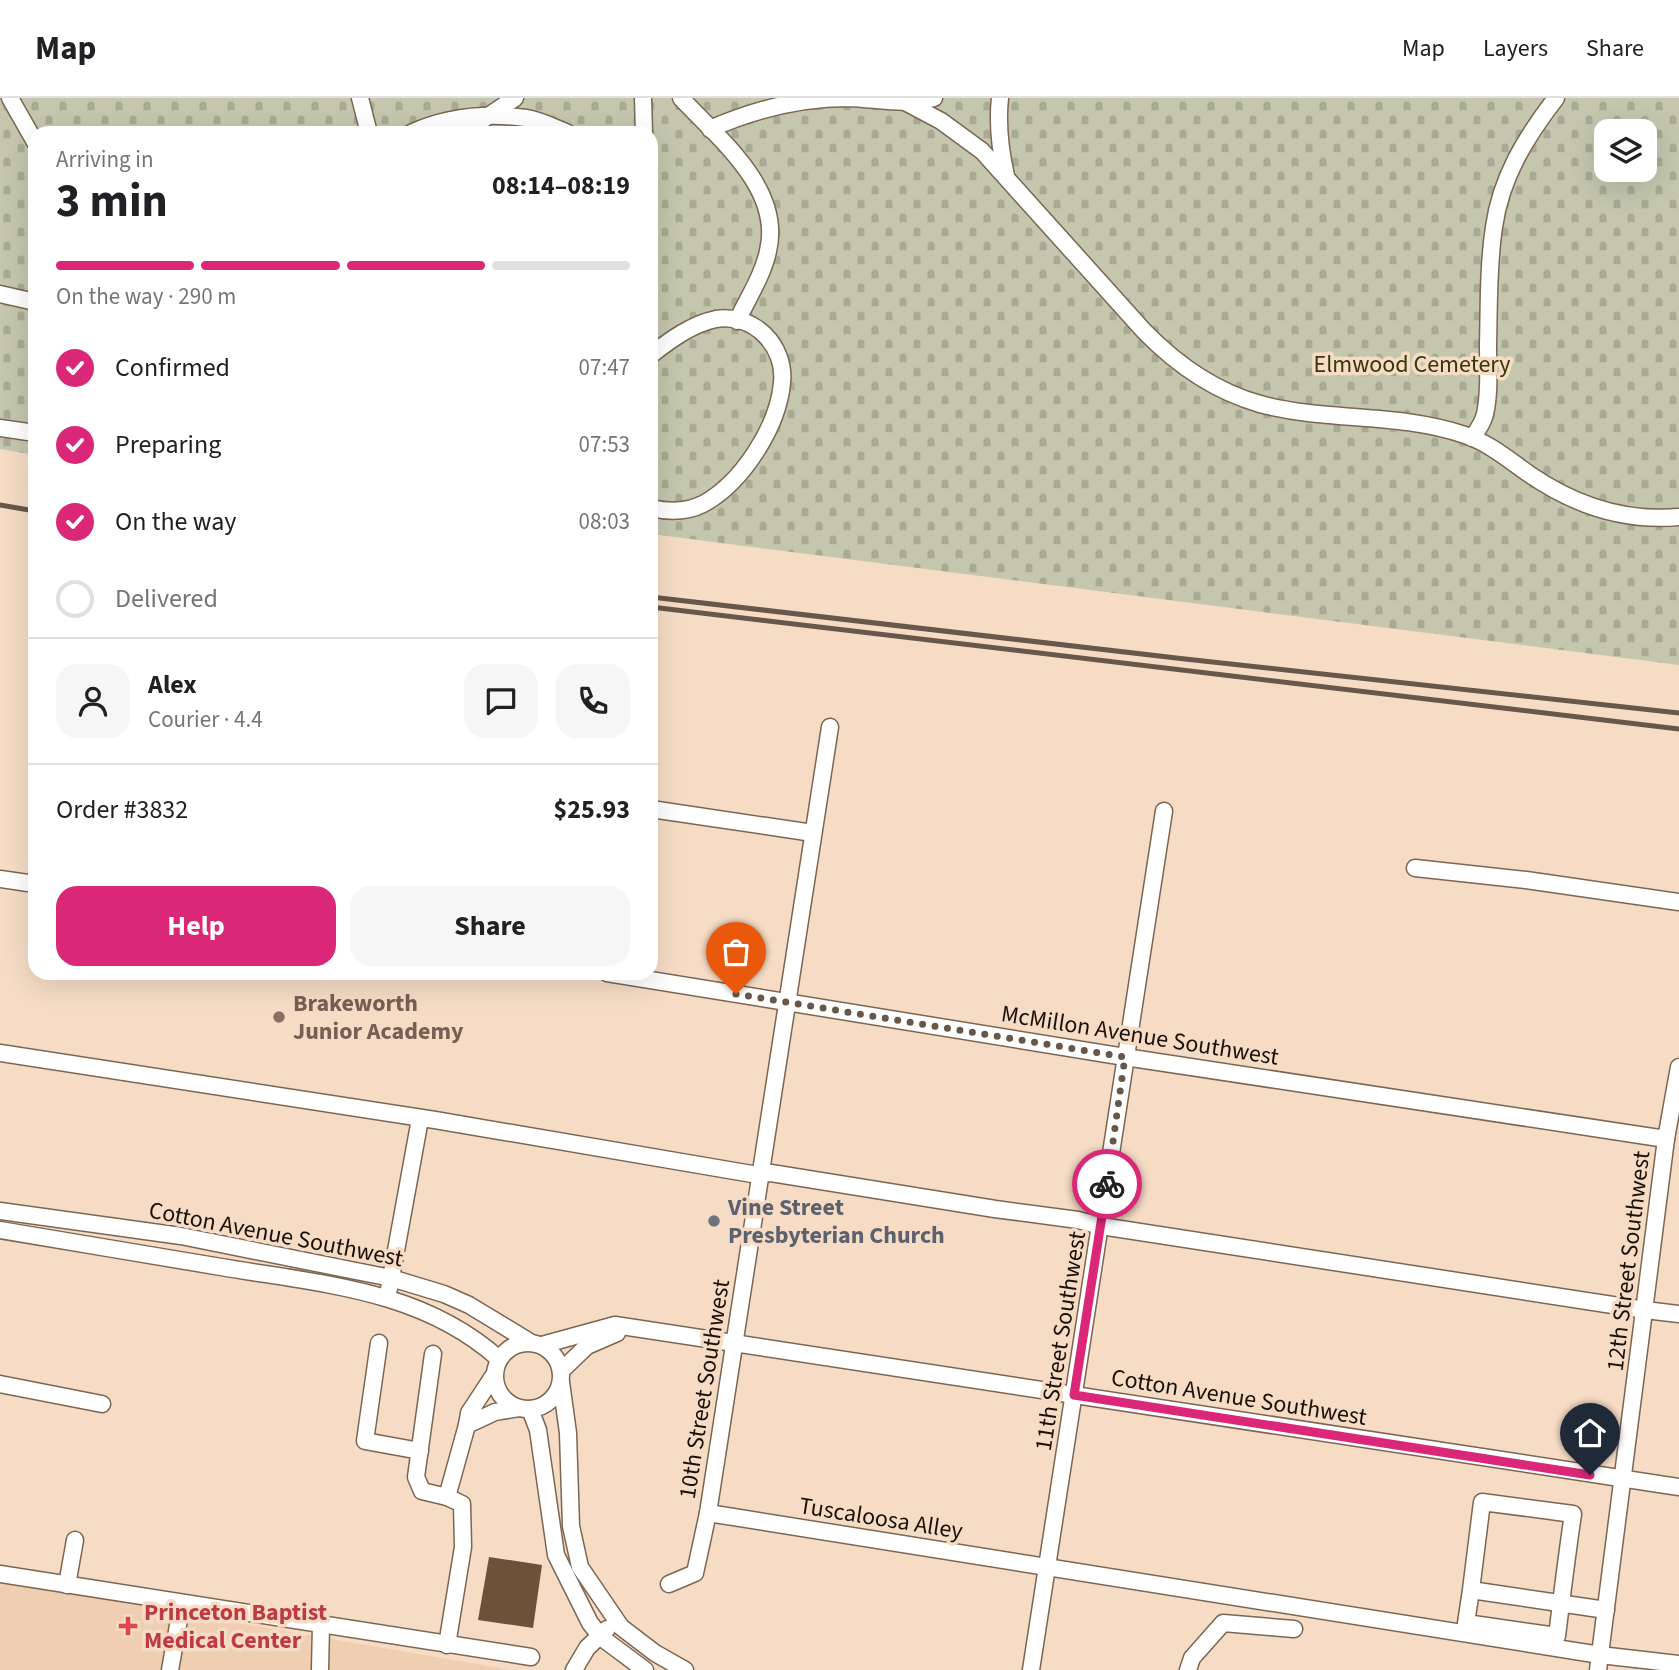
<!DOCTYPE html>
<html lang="en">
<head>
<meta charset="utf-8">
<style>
  :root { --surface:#fff; --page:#f6f6f6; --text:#202124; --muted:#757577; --line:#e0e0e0; --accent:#db2777 }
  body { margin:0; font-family:"Source Sans 3",sans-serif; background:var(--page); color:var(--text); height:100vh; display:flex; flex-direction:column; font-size:26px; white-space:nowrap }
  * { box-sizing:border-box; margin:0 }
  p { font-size:23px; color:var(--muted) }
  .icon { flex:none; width:38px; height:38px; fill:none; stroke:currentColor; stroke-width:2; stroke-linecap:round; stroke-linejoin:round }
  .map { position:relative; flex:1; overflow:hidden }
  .panel { position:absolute; left:28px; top:28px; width:630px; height:854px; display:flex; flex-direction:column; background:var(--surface); border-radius:21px; box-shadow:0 7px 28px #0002 }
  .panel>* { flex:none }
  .tools { position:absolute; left:1594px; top:21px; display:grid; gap:14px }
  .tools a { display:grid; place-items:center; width:63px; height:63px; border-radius:14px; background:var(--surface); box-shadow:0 7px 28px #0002; font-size:35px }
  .pin { position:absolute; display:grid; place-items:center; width:60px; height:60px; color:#fff; margin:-72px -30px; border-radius:50% 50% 50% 0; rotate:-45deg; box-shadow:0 0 7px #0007 }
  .pin .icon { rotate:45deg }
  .courier { position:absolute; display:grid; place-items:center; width:70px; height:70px; margin:-35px; border:5px solid #db2777; border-radius:50%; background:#fff; color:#222; box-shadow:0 2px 9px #0007 }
  .summary em { font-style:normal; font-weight:700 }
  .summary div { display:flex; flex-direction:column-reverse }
  .summary { display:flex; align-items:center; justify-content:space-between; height:119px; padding:0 28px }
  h1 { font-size:46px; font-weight:700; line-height:52px }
  .bar { display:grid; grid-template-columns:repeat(4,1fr); gap:10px 7px; align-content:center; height:84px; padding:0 28px }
  .bar i { height:9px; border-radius:5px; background:var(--line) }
  .bar .current { background:var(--accent) }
  .bar p { grid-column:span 4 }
  .line { display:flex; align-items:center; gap:18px; padding:0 28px; border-top:2px solid var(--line) }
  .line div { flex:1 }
  .round { display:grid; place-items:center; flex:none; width:74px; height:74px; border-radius:21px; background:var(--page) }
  ol { padding:0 28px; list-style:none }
  li { display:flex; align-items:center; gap:21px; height:77px }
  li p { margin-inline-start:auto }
  li .icon { padding:7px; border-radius:50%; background:var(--accent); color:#fff; stroke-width:4 }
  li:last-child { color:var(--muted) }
  li i { width:38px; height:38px; border:4px solid var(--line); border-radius:50% }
  .button { display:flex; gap:14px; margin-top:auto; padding:14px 28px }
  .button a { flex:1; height:80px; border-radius:21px; background:var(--accent); color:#fff; font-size:28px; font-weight:700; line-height:80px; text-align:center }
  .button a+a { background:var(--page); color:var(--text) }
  header { display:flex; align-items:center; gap:42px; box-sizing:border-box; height:98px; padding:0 35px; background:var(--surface); border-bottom:2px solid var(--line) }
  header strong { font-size:33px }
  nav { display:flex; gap:38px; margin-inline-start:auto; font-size:24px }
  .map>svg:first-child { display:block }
</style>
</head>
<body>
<header>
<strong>Map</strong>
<nav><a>Map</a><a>Layers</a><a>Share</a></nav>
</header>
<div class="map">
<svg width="1679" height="1572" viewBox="0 0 1679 1572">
  <defs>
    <pattern id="cemetery-stones" width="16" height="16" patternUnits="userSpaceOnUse" patternTransform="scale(1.75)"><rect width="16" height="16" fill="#c4c7ae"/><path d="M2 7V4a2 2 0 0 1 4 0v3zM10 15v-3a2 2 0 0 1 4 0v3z" fill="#a8aa94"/></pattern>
  </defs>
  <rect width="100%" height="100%" fill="#f6dcc5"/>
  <polygon fill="#efceb2" points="0,1484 511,1572 0,1572"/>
  <path fill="url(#cemetery-stones)" fill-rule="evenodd" d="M0 0H1679V567L651 436V35H35V357L0 351ZM1606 33H1645V72H1606Z"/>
  <polygon fill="#6d5239" points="489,1459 542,1467 533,1530 478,1522"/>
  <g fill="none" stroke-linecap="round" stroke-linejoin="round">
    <g stroke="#7c6551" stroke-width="19">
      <g id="minor">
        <polyline points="10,0 35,44"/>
        <polyline points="360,0 369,35"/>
        <polyline points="643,0 644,35"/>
        <path d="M681 0C719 41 783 91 768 153 763 177 748 200 737 223"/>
        <path d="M1000 0C997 27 1000 51 1006 78"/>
        <path d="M907 5 941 23 982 53 1144 233C1177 267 1214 293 1260 306 1327 324 1397 314 1465 337 1489 345 1509 362 1529 376 1574 407 1624 424 1679 419"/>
        <path d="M710 31C753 12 800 0 848 0 878 1 904 8 934 0"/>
        <path d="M411 35C446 19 487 15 526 20 540 22 555 30 568 35"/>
        <polyline points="463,35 515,0"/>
        <polyline points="0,196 35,204"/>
        <path d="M651 257C670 242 692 226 716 221 754 215 786 248 782 285 778 329 742 385 703 406 687 414 668 414 651 410"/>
        <polyline points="0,330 35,335"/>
        <path d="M1472 340C1478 332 1483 325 1485 316 1490 294 1488 270 1488 247 1489 208 1488 168 1494 129 1501 79 1526 39 1556 0"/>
        <polyline points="651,711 813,735"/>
        <polyline points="1415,770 1526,782 1679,804"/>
        <polyline points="0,781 35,786"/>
        <polyline points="607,875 1125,959 1666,1041"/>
        <polyline points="0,955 435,1022 752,1076 771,1075 995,1111 1078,1122 1101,1128 1645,1212 1679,1216"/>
        <polyline points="0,1113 181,1138 391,1180 444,1196 469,1207 530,1244"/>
        <path d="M0 1132C74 1144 147 1157 221 1169 320 1186 421 1191 499 1261"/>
        <polyline points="389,1191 420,1021"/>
        <circle cx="528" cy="1278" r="33"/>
        <polyline points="379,1245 365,1343 420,1353"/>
        <polyline points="542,1247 615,1227 1679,1389"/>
        <polyline points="433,1256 416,1379 422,1393 447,1399"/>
        <polyline points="561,1273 587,1248 617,1235"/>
        <polyline points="494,1277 469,1315 467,1327 495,1314 519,1310"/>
        <polyline points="561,1284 568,1335 571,1428 580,1469 621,1529 655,1555 685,1572"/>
        <polyline points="0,1286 102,1306"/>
        <polyline points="530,1311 538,1332 556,1457 590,1525 602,1540 645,1572"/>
        <polyline points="708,1415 1600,1557 1679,1566"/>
        <polyline points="0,1476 531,1559"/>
        <polyline points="669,1486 695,1475 708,1415 830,629"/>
        <polyline points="67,1487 75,1442"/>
        <path d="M1471 1492 1466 1525 1557 1538C1562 1497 1567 1456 1573 1416L1482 1404 1471 1492 1606 1512"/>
        <polyline points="447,1547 463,1449 462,1406 447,1399 467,1327"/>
        <polyline points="170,1572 182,1505"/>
        <polyline points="320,1572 321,1527"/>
        <polyline points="574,1572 587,1550 607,1531"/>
        <polyline points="1031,1572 1164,713"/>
        <polyline points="1188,1572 1192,1560 1223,1525 1294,1531"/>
        <polyline points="1598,1572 1666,1041 1679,969"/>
      </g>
    </g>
    <use href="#minor" stroke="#fff" stroke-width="16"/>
    <g stroke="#67584b" stroke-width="5">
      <polyline points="0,407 35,413"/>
      <polyline points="651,499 1185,561 1679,615"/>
      <polyline points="651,509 1679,631"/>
    </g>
  </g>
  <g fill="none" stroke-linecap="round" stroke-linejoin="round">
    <polyline stroke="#66574a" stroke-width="7" stroke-dasharray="0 12.6" points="736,896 1125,959 1107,1086"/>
    <polyline stroke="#db2777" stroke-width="9" points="1107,1086 1074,1297 1590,1377"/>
  </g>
  <circle fill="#8d6e63" stroke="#f6dcc5" stroke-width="2.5" cx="279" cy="919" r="7"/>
  <circle fill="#6b7280" stroke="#f6dcc5" stroke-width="2.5" cx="714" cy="1123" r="7"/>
  <path fill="#e0444e" stroke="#f6dcc5" stroke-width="2.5" d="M124.5 1517.5h7v7h7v7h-7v7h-7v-7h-7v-7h7z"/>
  <g text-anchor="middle" stroke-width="7" stroke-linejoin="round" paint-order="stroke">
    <g font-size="24" fill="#363808" stroke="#f6dcc5">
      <text x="1412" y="274">Elmwood Cemetery</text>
    </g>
    <g font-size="24" font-weight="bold" fill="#785e54" stroke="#f6dcc5" text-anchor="start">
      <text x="293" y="913">Brakeworth<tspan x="293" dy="28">Junior Academy</tspan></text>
    </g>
    <g font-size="24" fill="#191008" stroke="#f6dcc5">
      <text transform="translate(1140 937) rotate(9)" y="8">McMillon Avenue Southwest</text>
      <text transform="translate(276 1136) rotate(11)" y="8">Cotton Avenue Southwest</text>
      <text transform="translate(1628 1163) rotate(-83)" y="8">12th Street Southwest</text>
      <text transform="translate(1060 1243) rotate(-81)" y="8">11th Street Southwest</text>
      <text transform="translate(704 1291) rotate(-81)" y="8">10th Street Southwest</text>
      <text transform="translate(1239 1299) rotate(9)" y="8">Cotton Avenue Southwest</text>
      <text transform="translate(881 1420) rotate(9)" y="8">Tuscaloosa Alley</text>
    </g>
    <g font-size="24" font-weight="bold" fill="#5b616d" stroke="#f6dcc5" text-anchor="start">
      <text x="728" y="1117">Vine Street<tspan x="728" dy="28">Presbyterian Church</tspan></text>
    </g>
    <g font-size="24" font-weight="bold" fill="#be3a42" stroke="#f6dcc5" text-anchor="start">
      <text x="144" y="1522">Princeton Baptist<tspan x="144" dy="28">Medical Center</tspan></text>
    </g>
  </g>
</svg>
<div class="tools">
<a><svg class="icon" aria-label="layers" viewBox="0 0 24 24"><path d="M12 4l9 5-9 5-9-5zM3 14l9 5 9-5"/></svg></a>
</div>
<div class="pin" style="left:736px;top:896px;background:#ea580c"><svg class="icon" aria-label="bag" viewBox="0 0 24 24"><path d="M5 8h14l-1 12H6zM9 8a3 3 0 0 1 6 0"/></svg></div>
<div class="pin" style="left:1590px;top:1377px;background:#1f2937"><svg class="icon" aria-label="home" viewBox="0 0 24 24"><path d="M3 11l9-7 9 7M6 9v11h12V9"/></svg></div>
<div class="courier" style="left:1107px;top:1086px"><svg class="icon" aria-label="bike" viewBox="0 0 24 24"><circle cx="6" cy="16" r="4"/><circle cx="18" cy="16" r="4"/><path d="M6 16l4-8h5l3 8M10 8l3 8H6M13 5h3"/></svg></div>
<section class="panel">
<div class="summary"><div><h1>3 min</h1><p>Arriving in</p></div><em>08:14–08:19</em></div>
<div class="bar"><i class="current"></i><i class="current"></i><i class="current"></i><i></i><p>On the way · 290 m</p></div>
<ol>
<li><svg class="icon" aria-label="check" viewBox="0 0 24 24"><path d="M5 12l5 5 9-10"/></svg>Confirmed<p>07:47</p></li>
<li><svg class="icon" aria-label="check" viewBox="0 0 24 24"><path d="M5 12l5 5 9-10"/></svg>Preparing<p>07:53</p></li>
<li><svg class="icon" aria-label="check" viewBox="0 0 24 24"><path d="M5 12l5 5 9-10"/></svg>On the way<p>08:03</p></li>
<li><i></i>Delivered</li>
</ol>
<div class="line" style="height:126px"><a class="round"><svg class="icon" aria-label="person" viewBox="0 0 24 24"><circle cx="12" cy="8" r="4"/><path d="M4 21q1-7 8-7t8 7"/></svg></a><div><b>Alex</b><p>Courier · 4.4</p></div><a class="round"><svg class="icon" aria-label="chat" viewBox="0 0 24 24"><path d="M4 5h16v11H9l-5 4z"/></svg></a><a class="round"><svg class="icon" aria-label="phone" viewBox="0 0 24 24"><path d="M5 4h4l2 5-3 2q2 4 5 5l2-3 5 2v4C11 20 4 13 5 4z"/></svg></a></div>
<div class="line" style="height:91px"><div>Order #3832</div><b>$25.93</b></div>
<div class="button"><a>Help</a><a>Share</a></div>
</section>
</div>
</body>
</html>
